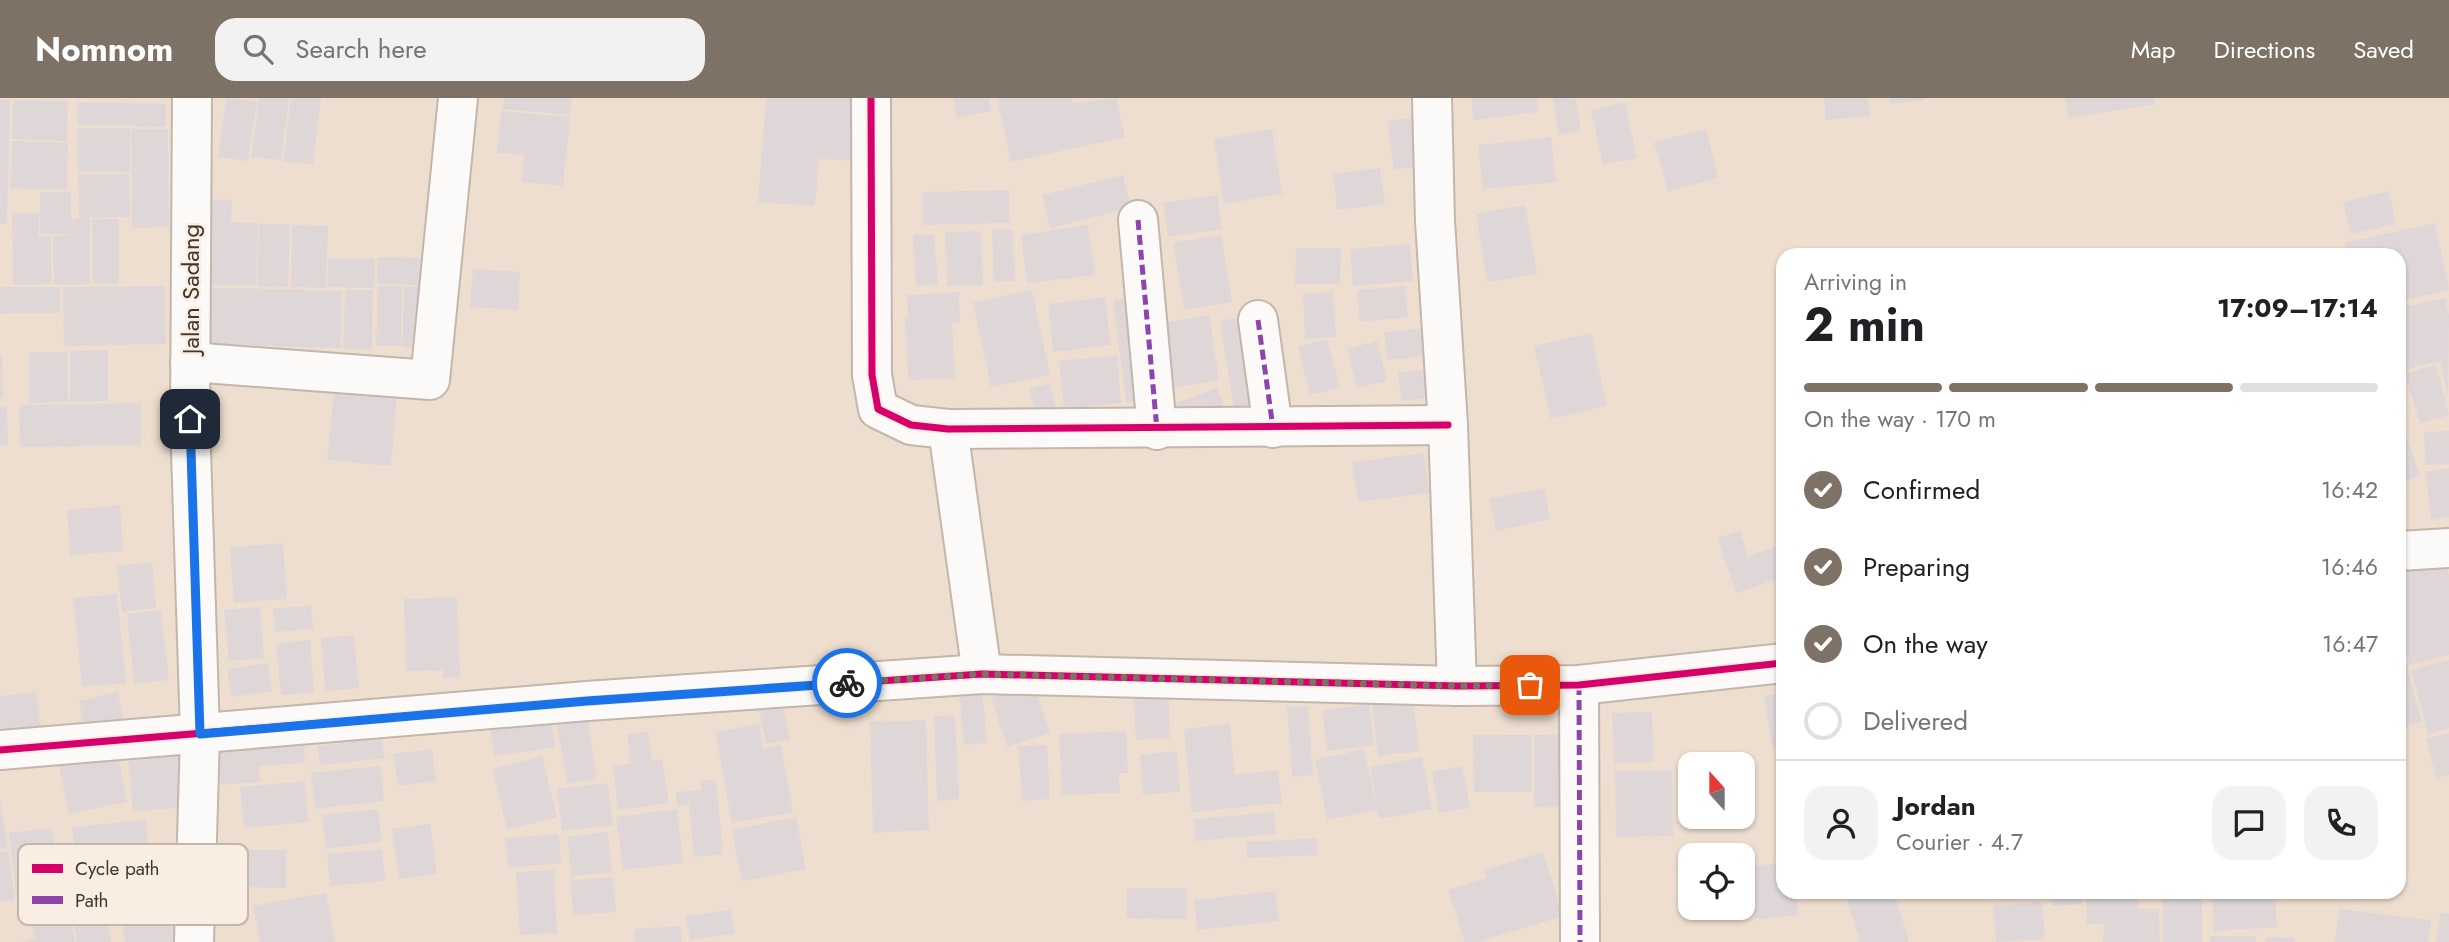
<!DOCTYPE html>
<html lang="en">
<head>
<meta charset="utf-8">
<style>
  :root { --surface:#fff; --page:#f2f2f2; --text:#202124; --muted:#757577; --line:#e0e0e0; --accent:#7e7165 }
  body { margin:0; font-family:Jost,sans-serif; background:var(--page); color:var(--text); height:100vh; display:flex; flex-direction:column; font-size:26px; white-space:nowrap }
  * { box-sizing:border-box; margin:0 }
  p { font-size:23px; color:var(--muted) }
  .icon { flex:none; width:38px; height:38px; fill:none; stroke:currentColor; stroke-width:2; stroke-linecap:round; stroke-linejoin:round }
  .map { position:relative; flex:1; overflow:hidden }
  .panel { position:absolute; left:1776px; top:150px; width:630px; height:651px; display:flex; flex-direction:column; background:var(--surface); border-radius:21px; box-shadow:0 2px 5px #0004 }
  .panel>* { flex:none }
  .needle { width:46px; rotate:339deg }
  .fabs { position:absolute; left:1678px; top:654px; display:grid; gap:14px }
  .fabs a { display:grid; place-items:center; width:77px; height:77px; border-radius:14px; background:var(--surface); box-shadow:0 2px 5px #0004; font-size:35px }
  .pin { position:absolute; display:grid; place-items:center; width:60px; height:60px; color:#fff; margin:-30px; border-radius:14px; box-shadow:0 4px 10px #0006 }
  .courier { position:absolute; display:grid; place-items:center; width:70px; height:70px; margin:-35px; border:5px solid #1a73e8; border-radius:50%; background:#fff; color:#222; box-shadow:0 2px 9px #0007 }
  .overview em { font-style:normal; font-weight:700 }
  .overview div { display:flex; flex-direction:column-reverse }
  .overview { display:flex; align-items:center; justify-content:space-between; height:119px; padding:0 28px }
  h1 { font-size:46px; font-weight:700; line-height:52px }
  .bar { display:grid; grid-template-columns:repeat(4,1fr); gap:10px 7px; align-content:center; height:84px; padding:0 28px }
  .bar i { height:9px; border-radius:5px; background:var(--line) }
  .bar .current { background:var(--accent) }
  .bar p { grid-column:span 4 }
  .line { display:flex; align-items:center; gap:18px; padding:0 28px; border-top:2px solid var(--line) }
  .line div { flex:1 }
  .round { display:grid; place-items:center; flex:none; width:74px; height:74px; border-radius:21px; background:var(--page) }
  ol { padding:0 28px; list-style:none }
  li { display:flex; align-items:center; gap:21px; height:77px }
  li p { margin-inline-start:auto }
  li .icon { padding:7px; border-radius:50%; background:var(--accent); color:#fff; stroke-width:4 }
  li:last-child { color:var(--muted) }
  li i { width:38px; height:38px; border:4px solid var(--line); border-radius:50% }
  header { display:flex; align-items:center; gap:42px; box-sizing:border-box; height:98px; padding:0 35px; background:var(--accent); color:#fff }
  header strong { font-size:33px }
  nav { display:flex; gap:38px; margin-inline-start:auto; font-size:24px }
  .search { width:490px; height:63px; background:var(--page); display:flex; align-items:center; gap:18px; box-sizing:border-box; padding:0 24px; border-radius:21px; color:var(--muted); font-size:26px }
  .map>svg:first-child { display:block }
</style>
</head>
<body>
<header>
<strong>Nomnom</strong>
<div class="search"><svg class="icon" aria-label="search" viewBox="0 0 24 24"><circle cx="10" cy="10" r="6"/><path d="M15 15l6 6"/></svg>Search here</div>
<nav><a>Map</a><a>Directions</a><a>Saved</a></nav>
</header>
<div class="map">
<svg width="2449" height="844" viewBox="0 0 2449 844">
  <rect width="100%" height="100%" fill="#eedecf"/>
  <g fill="#dfd7d7">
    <polygon points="226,0 257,3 248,63 218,59"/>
    <polygon points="259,0 289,0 281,62 251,59"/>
    <polygon points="291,0 321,0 313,66 283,63"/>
    <polygon points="504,0 572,0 570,17 503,11"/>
    <polygon points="766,0 861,0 856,63 819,61 815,108 758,104"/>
    <polygon points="953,0 989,0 991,13 957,20"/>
    <polygon points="997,0 1072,0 1073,5 1116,0 1125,39 1011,64"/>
    <polygon points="1471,0 1537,0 1538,14 1474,22"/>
    <polygon points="1553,0 1575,0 1581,33 1558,37"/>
    <polygon points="1824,0 1868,0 1870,18 1826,22"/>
    <polygon points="1889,0 1924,0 1924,2 1890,6"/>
    <polygon points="2065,0 2154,0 2155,6 2068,20"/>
    <polygon points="0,2 10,2 7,126 0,126"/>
    <polygon points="13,2 68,3 67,43 12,41"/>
    <polygon points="78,4 166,6 166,29 131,28 131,25 130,28 77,27"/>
    <polygon points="1625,4 1637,60 1603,67 1591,12"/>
    <polygon points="501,13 570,19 563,88 521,84 524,57 497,55"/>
    <polygon points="1413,20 1420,68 1394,72 1387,23"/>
    <polygon points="77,30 130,30 130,74 78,74"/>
    <polygon points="131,31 168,31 169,129 132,130"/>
    <polygon points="1272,31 1282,96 1224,106 1214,41"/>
    <polygon points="1706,31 1718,80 1668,93 1654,44"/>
    <polygon points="1551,39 1556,84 1483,91 1478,47"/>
    <polygon points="12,43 68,45 67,92 11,90"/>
    <polygon points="1380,70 1385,106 1337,112 1333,76"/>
    <polygon points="129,76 130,119 90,120 90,186 54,187 53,138 76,137 40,135 40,94 71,94 71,121 79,120 78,77"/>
    <polygon points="1123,77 1131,110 1050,130 1042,97"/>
    <polygon points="1009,92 1010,125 923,127 922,94"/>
    <polygon points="2389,93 2396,126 2351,136 2343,104"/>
    <polygon points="1217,97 1222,131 1168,139 1163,105"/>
    <polygon points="206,101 232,102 231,124 258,125 256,188 203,187"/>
    <polygon points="1525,107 1537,176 1487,184 1476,116"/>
    <polygon points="12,115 39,115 39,138 51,138 51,186 13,187"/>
    <polygon points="92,121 119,121 119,186 93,186"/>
    <polygon points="2435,125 2449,192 2399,203 2399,158 2348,158 2345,145"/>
    <polygon points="259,126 290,126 288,189 257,188"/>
    <polygon points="292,127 328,128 326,190 291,189"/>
    <polygon points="1088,127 1095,177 1027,185 1021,137"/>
    <polygon points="1013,131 1015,183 994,184 992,132"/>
    <polygon points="981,133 983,187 947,188 945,134"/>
    <polygon points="934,136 938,186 916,188 913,137"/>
    <polygon points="1221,137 1232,204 1184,212 1173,145"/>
    <polygon points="1410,146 1413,183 1353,188 1350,151"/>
    <polygon points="1296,150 1341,150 1340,186 1295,186"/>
    <polygon points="377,159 430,160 430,187 377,186"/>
    <polygon points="328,160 375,161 374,190 328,189"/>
    <polygon points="473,171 520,174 518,212 470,209"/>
    <polygon points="165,188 166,246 64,248 63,189"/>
    <polygon points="378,188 402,188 401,248 376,248"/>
    <polygon points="404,188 428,189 426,249 402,249"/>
    <polygon points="1405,188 1408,219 1360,224 1357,192"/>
    <polygon points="0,189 60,189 60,215 0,216"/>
    <polygon points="202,189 342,193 341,250 200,246"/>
    <polygon points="345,192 373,192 372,251 343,251"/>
    <polygon points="1032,192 1050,277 991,289 973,205"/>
    <polygon points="959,194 960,225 952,225 955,280 908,282 905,219 908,219 907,197"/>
    <polygon points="1333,194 1336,239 1305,241 1303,196"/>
    <polygon points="1141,198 1154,301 1126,304 1113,202"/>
    <polygon points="1105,199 1111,247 1053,254 1048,206"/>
    <polygon points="2445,200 2449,217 2448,298 2440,263 2399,273 2399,228 2404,227 2399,210"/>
    <polygon points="1209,217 1219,282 1165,291 1155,226"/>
    <polygon points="1251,217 1267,318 1236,323 1220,223"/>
    <polygon points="1433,229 1436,257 1387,262 1384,234"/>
    <polygon points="1591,235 1607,308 1551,321 1534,248"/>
    <polygon points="1327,241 1340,290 1310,297 1298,249"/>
    <polygon points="1377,243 1387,283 1357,290 1347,251"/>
    <polygon points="108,252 108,303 70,304 70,253"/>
    <polygon points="29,254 67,254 68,304 29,305"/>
    <polygon points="0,257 2,257 3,300 0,300"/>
    <polygon points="1117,257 1121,305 1064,311 1059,263"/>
    <polygon points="2436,267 2449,317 2420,325 2405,276"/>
    <polygon points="1439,270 1443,298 1401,303 1398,275"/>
    <polygon points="1050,285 1058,316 1037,321 1029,291"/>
    <polygon points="334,290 397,296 391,368 327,362"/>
    <polygon points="1217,290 1225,310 1174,328 1167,308"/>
    <polygon points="141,305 141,347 20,349 19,307"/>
    <polygon points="0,308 7,308 8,347 0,347"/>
    <polygon points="2449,333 2449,366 2425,367 2424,334"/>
    <polygon points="2407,339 2420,378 2399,385 2399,342"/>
    <polygon points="1424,355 1429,395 1358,404 1352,364"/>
    <polygon points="2449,370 2449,419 2431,422 2425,373"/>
    <polygon points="1544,390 1550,421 1496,433 1489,401"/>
    <polygon points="120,407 123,453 70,457 67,412"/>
    <polygon points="1740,433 1748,458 1782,446 1783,479 1736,495 1717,440"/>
    <polygon points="283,445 287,501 234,505 230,449"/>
    <polygon points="2444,459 2449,478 2449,557 2409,567 2399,526 2399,470"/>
    <polygon points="152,464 156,510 122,514 117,468"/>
    <polygon points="117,496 126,585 82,589 73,500"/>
    <polygon points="457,499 460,579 443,580 443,572 406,573 404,501"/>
    <polygon points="311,507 313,531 275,534 273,511"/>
    <polygon points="260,509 264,560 229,563 224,512"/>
    <polygon points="161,512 169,582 134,586 127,516"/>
    <polygon points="354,537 359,590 325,593 321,540"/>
    <polygon points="2399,541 2422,624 2399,630"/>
    <polygon points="310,542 314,595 281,597 276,546"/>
    <polygon points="2449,562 2449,630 2428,636 2411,572"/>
    <polygon points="268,565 272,593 232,599 227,571"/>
    <polygon points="1034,586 1050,635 1007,649 991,600"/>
    <polygon points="1168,589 1170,640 1136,642 1133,592"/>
    <polygon points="982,591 987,645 964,647 959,593"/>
    <polygon points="1412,593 1419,653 1378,658 1371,598"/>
    <polygon points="36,594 42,643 0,648 0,598"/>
    <polygon points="118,594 124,625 85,633 79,603"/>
    <polygon points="1783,595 1783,647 1772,649 1764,598"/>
    <polygon points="780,596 790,641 766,646 757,601"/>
    <polygon points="1369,606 1374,647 1327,653 1322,612"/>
    <polygon points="1308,608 1313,677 1292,679 1287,609"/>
    <polygon points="1652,614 1654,664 1614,665 1612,615"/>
    <polygon points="955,617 959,701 937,703 934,618"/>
    <polygon points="588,620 597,681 567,686 557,625"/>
    <polygon points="551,622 555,649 494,658 490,630"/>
    <polygon points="926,622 929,732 873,735 870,624"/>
    <polygon points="759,626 763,650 781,647 793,714 732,725 715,634"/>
    <polygon points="1230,626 1235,677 1278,672 1282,705 1192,714 1184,631"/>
    <polygon points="648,633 652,663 662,661 669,705 618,712 613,668 631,665 627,636"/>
    <polygon points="1126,633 1128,675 1119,675 1120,695 1062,697 1059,636"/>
    <polygon points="2449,635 2449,677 2436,680 2426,641"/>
    <polygon points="1565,636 1566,708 1534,709 1534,637"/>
    <polygon points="303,637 305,665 259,668 260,684 220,687 216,644"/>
    <polygon points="1473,637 1531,637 1531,694 1474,694"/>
    <polygon points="382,641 385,660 320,667 318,648"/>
    <polygon points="1047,647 1050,701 1022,703 1018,648"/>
    <polygon points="432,651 436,683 398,688 393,656"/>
    <polygon points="1364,651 1377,712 1327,722 1315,662"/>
    <polygon points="1177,653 1180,694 1143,697 1140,657"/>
    <polygon points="179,654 184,709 133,714 128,659"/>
    <polygon points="118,656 127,704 69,716 59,668"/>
    <polygon points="542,658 557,719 507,732 492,671"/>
    <polygon points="1422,659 1432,711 1379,721 1370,669"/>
    <polygon points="381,668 384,703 315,711 311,675"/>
    <polygon points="1462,668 1470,710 1439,715 1432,674"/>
    <polygon points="1672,672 1673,738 1616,739 1615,673"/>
    <polygon points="716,682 723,756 694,759 689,706 677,708 676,694 701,692 700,683"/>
    <polygon points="305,683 308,724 244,730 240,689"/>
    <polygon points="608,685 613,727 562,733 557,691"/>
    <polygon points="0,701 8,750 0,751"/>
    <polygon points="378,711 382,744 326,751 322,717"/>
    <polygon points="677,711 683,765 623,772 616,719"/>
    <polygon points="1274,714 1276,736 1195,743 1194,721"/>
    <polygon points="796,719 806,771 742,783 732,732"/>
    <polygon points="146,722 153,795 79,802 72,729"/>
    <polygon points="430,726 437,776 399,781 392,731"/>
    <polygon points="52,730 60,798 17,803 9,735"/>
    <polygon points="608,734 612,774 571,778 567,739"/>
    <polygon points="559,736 561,765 508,770 505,740"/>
    <polygon points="1317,740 1318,757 1247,760 1246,744"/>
    <polygon points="382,751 385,783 330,788 327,756"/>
    <polygon points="239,752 286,752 286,790 239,789"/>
    <polygon points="8,753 15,802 0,804 0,754"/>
    <polygon points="1543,754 1563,818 1478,844 1465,844 1448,792 1486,780 1484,772"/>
    <polygon points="1783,764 1783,794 1811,796 1796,798 1799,817 1755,821 1748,769"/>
    <polygon points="554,772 557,835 520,837 516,774"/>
    <polygon points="613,779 616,814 573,817 570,782"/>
    <polygon points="1127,790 1187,790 1187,821 1126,820"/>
    <polygon points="1275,793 1279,823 1197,832 1194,802"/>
    <polygon points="1850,794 1894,794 1909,844 1860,844 1845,796"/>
    <polygon points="1993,794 2036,794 2036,797 1993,799"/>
    <polygon points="2051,794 2082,794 2082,806 2053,808"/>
    <polygon points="2086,794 2139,794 2139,811 2159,811 2160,844 2103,844 2104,826 2087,826"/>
    <rect x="2163" y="794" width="39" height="50"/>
    <polygon points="2212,794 2275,794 2277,829 2214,833"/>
    <polygon points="326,795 335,844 260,844 253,808"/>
    <polygon points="174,803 181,844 125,844 120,812"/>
    <polygon points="2042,804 2045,841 1996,844 1993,808"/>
    <polygon points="2339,811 2431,822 2428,844 2335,844"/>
    <polygon points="731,812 735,835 690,842 686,818"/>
    <polygon points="105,813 111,844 77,844 72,820"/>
    <polygon points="2440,815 2449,816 2449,844 2436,844"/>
    <polygon points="70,820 75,844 22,844 35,840 33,828"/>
    <polygon points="680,828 682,844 635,844 634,831"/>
    <rect x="2210" y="838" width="46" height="6"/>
    <polygon points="2266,839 2294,840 2294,844 2265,844"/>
  </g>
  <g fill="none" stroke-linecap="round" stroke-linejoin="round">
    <g stroke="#c3b6ab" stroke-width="42">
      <g id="street">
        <polyline points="192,0 190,321 200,636 194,844"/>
        <polyline points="871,0 872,277 878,311 911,327 948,331 1448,327"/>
        <polyline points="1432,0 1435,123 1448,327 1457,588"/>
        <polyline points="1138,122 1157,332"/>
        <polyline points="1258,222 1273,330"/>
        <polyline points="190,264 430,282 458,0"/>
        <polyline points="948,331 982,576"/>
        <polyline points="2399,453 2449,450"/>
        <polyline points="1579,587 1580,844"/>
        <polyline points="0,652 587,603 982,576 1457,588 1579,587 1783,565"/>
      </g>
    </g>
    <use href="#street" stroke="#fcfaf8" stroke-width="38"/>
    <g stroke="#8e44ad" stroke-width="5" stroke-dasharray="10 5" stroke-linecap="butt">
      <polyline points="1138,122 1157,332"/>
      <polyline points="1258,222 1273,330"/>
      <polyline points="1579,587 1580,844"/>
    </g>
    <g stroke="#faeee3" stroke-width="11">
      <g id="cycleway">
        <polyline points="871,0 872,277 878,311 911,327 948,331 1448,327"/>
        <polyline points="0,652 587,603 982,576 1457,588 1579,587 1783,565"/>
      </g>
    </g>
    <use href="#cycleway" stroke="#d6006c" stroke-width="7"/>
  </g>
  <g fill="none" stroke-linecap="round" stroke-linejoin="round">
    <polyline stroke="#7e7165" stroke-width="7" stroke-dasharray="0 12.6" points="847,585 982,576 1457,588 1530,587"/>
    <polyline stroke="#1a73e8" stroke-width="9" points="190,321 200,636 587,603 847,585"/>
  </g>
  <g text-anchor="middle" stroke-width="5" stroke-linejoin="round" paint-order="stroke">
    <g font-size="24" fill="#42372c" stroke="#faeee3">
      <text transform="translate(191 191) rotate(-90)" y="8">Jalan Sadang</text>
    </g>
  </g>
  <rect x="18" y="746" width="230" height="81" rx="10" fill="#faeee3" stroke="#c3b7ac" stroke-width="2"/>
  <rect x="32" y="766" width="31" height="9" fill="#d6006c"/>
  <rect x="32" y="798" width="31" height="8" fill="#8e44ad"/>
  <g font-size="19" fill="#42372c">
    <text x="75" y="777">Cycle path</text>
    <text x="75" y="809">Path</text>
  </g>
</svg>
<div class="fabs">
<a><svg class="needle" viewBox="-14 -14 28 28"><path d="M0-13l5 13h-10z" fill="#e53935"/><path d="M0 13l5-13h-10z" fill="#757577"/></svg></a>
<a><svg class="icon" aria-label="locate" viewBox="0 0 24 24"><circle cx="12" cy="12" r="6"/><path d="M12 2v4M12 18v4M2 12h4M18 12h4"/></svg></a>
</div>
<div class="pin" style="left:1530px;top:587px;background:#ea580c"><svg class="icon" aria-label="bag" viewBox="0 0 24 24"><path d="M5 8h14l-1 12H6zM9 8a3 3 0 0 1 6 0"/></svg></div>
<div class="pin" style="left:190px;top:321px;background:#1f2937"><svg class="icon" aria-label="home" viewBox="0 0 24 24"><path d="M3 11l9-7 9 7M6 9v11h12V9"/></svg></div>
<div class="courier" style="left:847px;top:585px"><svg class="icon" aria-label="bike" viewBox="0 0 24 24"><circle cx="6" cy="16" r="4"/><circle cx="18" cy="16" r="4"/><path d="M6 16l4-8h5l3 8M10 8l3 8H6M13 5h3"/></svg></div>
<section class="panel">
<div class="overview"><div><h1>2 min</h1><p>Arriving in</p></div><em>17:09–17:14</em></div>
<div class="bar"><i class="current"></i><i class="current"></i><i class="current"></i><i></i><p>On the way · 170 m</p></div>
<ol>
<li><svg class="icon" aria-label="check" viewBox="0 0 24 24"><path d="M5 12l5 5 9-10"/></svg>Confirmed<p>16:42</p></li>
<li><svg class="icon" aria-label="check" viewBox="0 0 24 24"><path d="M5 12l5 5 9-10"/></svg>Preparing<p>16:46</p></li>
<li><svg class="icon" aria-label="check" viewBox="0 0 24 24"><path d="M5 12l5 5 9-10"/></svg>On the way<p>16:47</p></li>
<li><i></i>Delivered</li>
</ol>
<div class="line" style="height:126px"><a class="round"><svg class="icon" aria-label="person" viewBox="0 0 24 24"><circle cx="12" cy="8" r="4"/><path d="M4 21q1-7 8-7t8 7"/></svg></a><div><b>Jordan</b><p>Courier · 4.7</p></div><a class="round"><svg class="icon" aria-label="chat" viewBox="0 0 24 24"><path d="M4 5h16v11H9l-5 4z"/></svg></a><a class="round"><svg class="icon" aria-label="phone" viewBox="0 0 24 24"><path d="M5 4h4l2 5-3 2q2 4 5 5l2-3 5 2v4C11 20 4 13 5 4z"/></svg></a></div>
</section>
</div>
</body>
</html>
